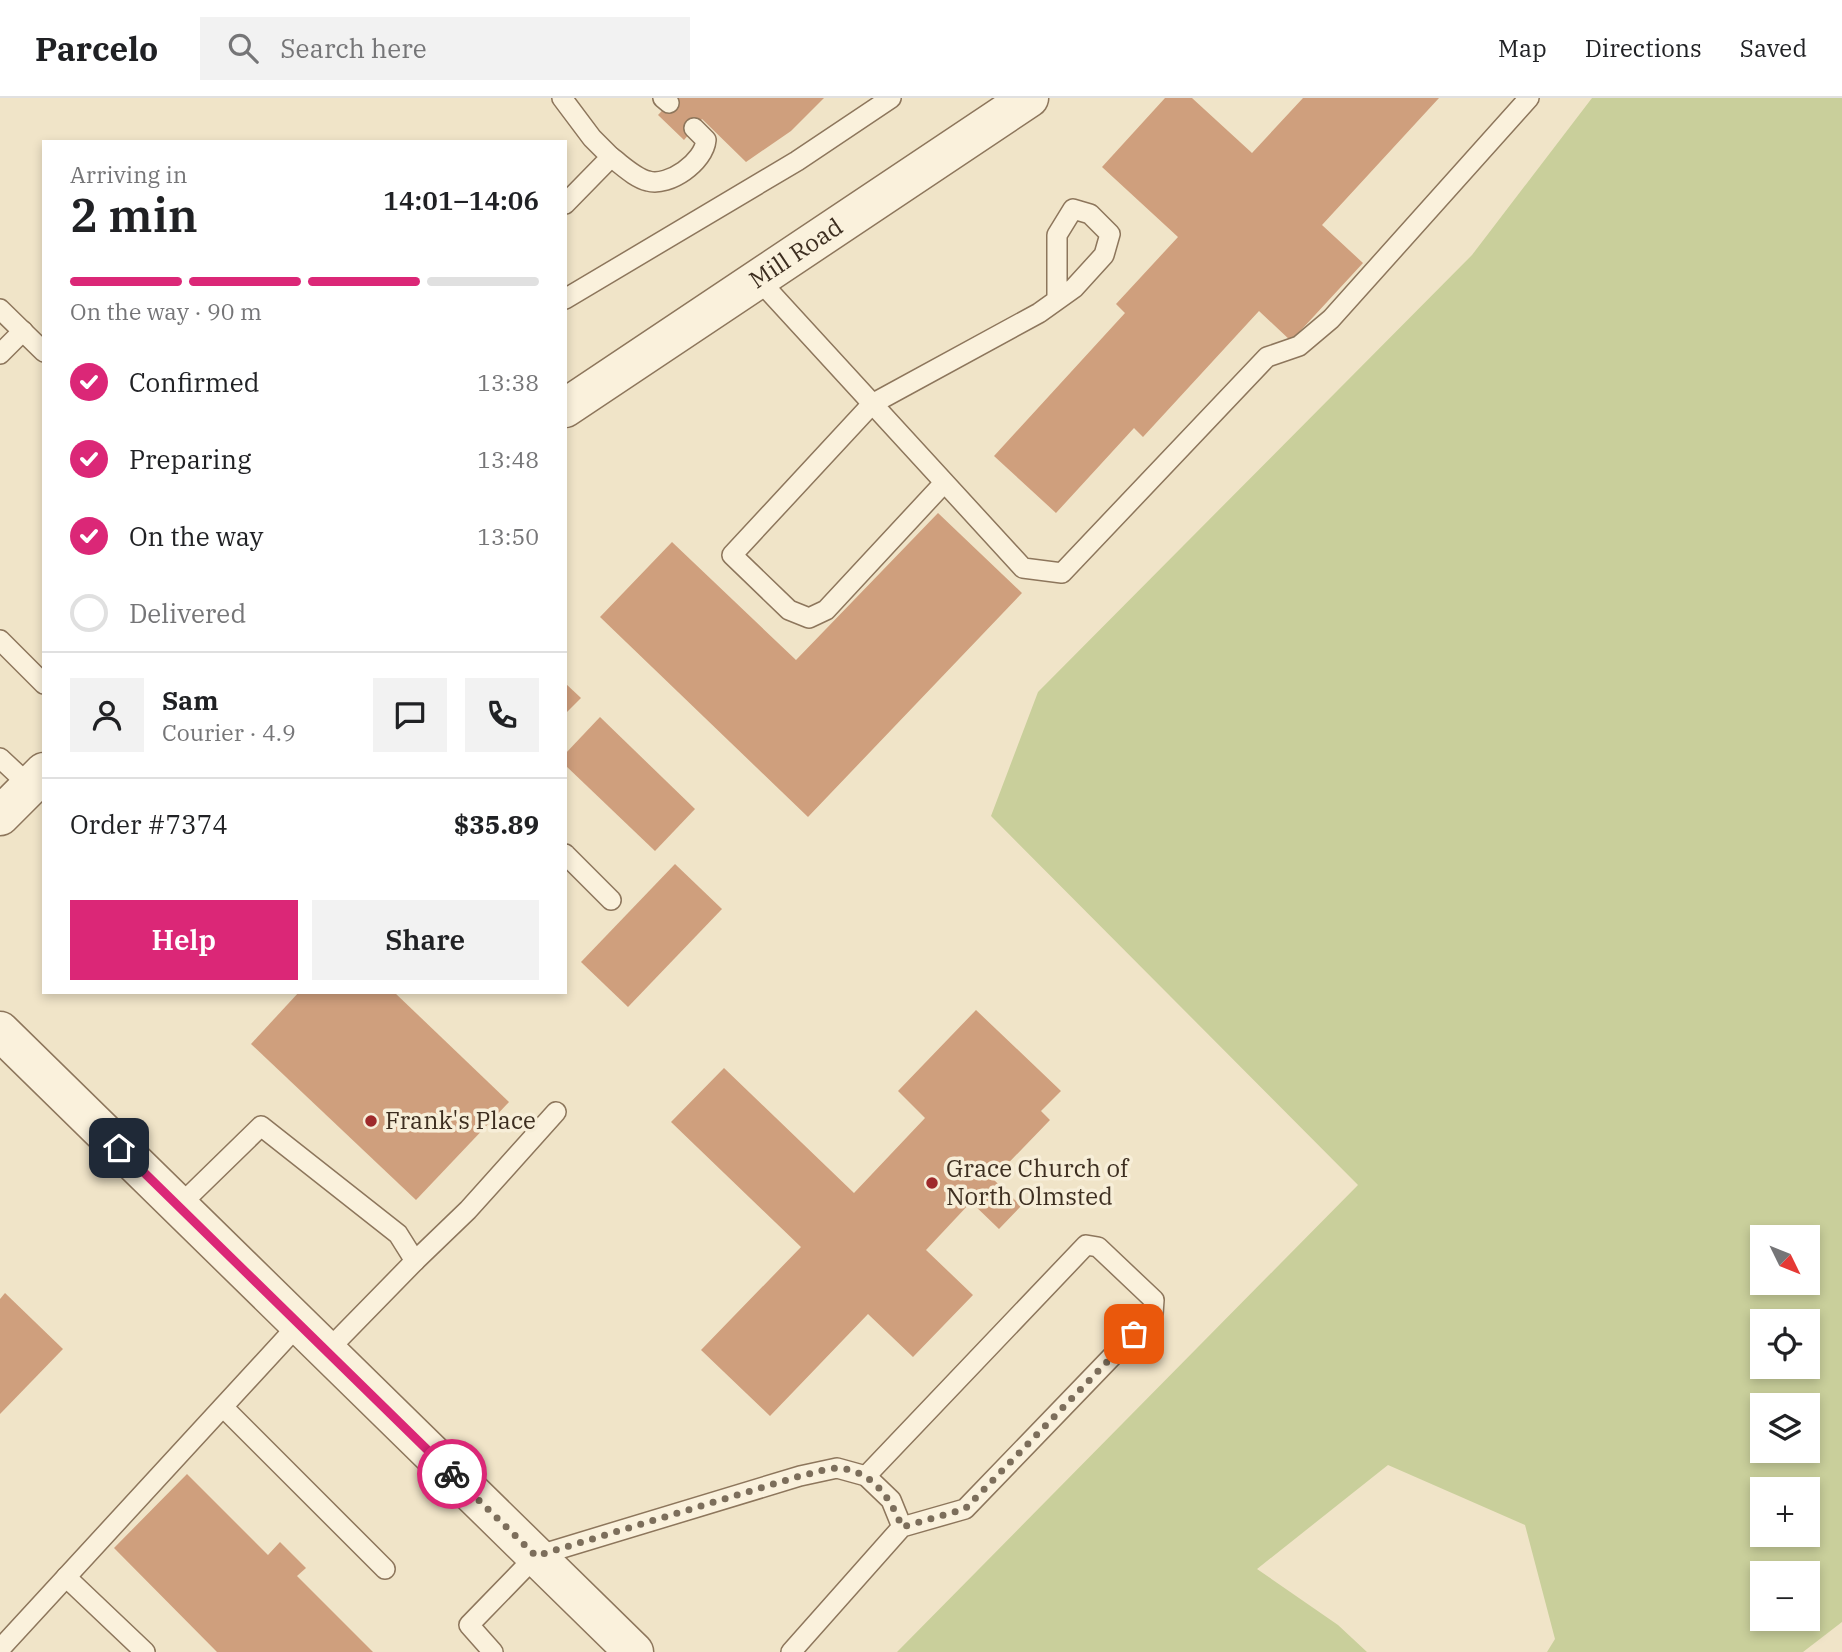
<!DOCTYPE html>
<html lang="en">
<head>
<meta charset="utf-8">
<style>
  :root { --surface:#fff; --page:#f2f2f2; --text:#202124; --muted:#757577; --line:#e0e0e0; --accent:#db2777 }
  body { margin:0; font-family:"IBM Plex Serif",serif; background:var(--page); color:var(--text); height:100vh; display:flex; flex-direction:column; font-size:26px; white-space:nowrap }
  * { box-sizing:border-box; margin:0 }
  p { font-size:23px; color:var(--muted) }
  .icon { flex:none; width:38px; height:38px; fill:none; stroke:currentColor; stroke-width:2; stroke-linecap:round; stroke-linejoin:round }
  .map { position:relative; flex:1; overflow:hidden }
  .details { position:absolute; left:42px; top:42px; width:525px; height:854px; display:flex; flex-direction:column; background:var(--surface); border-radius:0px; box-shadow:0 4px 10px #0003 }
  .details>* { flex:none }
  .needle { width:46px; rotate:133deg }
  .buttons { position:absolute; left:1750px; top:1127px; display:grid; gap:14px }
  .buttons a { display:grid; place-items:center; width:70px; height:70px; border-radius:0px; background:var(--surface); box-shadow:0 4px 10px #0003; font-size:35px }
  .pin { position:absolute; display:grid; place-items:center; width:60px; height:60px; color:#fff; margin:-30px; border-radius:14px; box-shadow:0 4px 10px #0006 }
  .courier { position:absolute; display:grid; place-items:center; width:70px; height:70px; margin:-35px; border:5px solid #db2777; border-radius:50%; background:#fff; color:#222; box-shadow:0 2px 9px #0007 }
  .headline em { font-style:normal; font-weight:600 }
  .headline div { display:flex; flex-direction:column-reverse }
  .headline { display:flex; align-items:center; justify-content:space-between; height:119px; padding:0 28px }
  h1 { font-size:46px; font-weight:600; line-height:52px }
  .bar { display:grid; grid-template-columns:repeat(4,1fr); gap:10px 7px; align-content:center; height:84px; padding:0 28px }
  .bar i { height:9px; border-radius:5px; background:var(--line) }
  .bar .selected { background:var(--accent) }
  .bar p { grid-column:span 4 }
  .line { display:flex; align-items:center; gap:18px; padding:0 28px; border-top:2px solid var(--line) }
  .line div { flex:1 }
  .round { display:grid; place-items:center; flex:none; width:74px; height:74px; border-radius:0px; background:var(--page) }
  ol { padding:0 28px; list-style:none }
  li { display:flex; align-items:center; gap:21px; height:77px }
  li p { margin-inline-start:auto }
  li .icon { padding:7px; border-radius:50%; background:var(--accent); color:#fff; stroke-width:4 }
  li:last-child { color:var(--muted) }
  li i { width:38px; height:38px; border:4px solid var(--line); border-radius:50% }
  .primary-button { display:flex; gap:14px; margin-top:auto; padding:14px 28px }
  .primary-button a { flex:1; height:80px; border-radius:0px; background:var(--accent); color:#fff; font-size:28px; font-weight:600; line-height:80px; text-align:center }
  .primary-button a+a { background:var(--page); color:var(--text) }
  header { display:flex; align-items:center; gap:42px; box-sizing:border-box; height:98px; padding:0 35px; background:var(--surface); border-bottom:2px solid var(--line) }
  header strong { font-size:33px }
  nav { display:flex; gap:38px; margin-inline-start:auto; font-size:24px }
  .search { width:490px; height:63px; background:var(--page); display:flex; align-items:center; gap:18px; box-sizing:border-box; padding:0 24px; border-radius:0px; color:var(--muted); font-size:26px }
  .map>svg:first-child { display:block }
</style>
</head>
<body>
<header>
<strong>Parcelo</strong>
<div class="search"><svg class="icon" aria-label="search" viewBox="0 0 24 24"><circle cx="10" cy="10" r="6"/><path d="M15 15l6 6"/></svg>Search here</div>
<nav><a>Map</a><a>Directions</a><a>Saved</a></nav>
</header>
<div class="map">
<svg width="1842" height="1554" viewBox="0 0 1842 1554">
  <rect width="100%" height="100%" fill="#f0e4c8"/>
  <path fill="#c9cf9b" fill-rule="evenodd" d="M1592 0H1842V1524L1803 1554H1547L1555 1541 1525 1427 1388 1367 1257 1471 1338 1527 1367 1554H897L1358 1087 991 718 1038 594 1472 157ZM1762 1139H1808V1185H1762ZM1762 1223H1808V1269H1762ZM1762 1307H1808V1353H1762ZM1762 1391H1808V1437H1762ZM1762 1475H1808V1521H1762Z"/>
  <g fill="#cf9f7d">
    <polygon points="674,0 824,0 791,33 746,64 702,21 684,42 658,17"/>
    <polygon points="1165,0 1192,0 1252,55 1303,0 1439,0 1322,127 1363,165 1291,243 1259,213 1143,339 1134,330 1056,415 994,358 1125,215 1116,206 1178,139 1102,69"/>
    <polygon points="938,415 1022,495 808,719 600,519 672,444 796,562"/>
    <polygon points="565,585 581,600 565,616"/>
    <polygon points="600,619 695,711 655,753 565,667 565,656"/>
    <polygon points="675,766 722,811 628,909 581,864"/>
    <polygon points="299,894 394,894 509,1004 416,1102 251,946"/>
    <polygon points="976,912 1061,993 1041,1013 1050,1022 993,1081 1021,1108 999,1131 971,1104 926,1152 973,1197 913,1259 868,1216 770,1318 701,1252 801,1149 671,1024 724,970 854,1095 925,1020 898,993"/>
    <polygon points="5,1195 63,1251 0,1316 0,1201"/>
    <polygon points="187,1376 268,1457 280,1444 306,1470 297,1478 373,1554 217,1554 114,1450"/>
  </g>
  <g fill="none" stroke-linecap="round" stroke-linejoin="round">
    <g stroke="#8d765c" stroke-width="22">
      <g id="service">
        <polyline points="562,0 592,40 611,59 565,106"/>
        <polyline points="663,0 669,5"/>
        <path d="M611 59C622 67 635 80 648 83 669 89 704 64 706 42L694 30"/>
        <polyline points="758,181 1023,470 1062,475 1267,259 1299,248 1331,221 1529,0"/>
        <polyline points="565,201 797,63 891,0"/>
        <polyline points="0,211 44,254"/>
        <polyline points="0,256 23,233"/>
        <polyline points="944,385 826,512 809,520 789,512 732,457 872,306 1039,215 1074,190 1104,157 1110,136 1090,116 1073,111 1057,137 1057,201"/>
        <polyline points="0,542 44,586"/>
        <polyline points="0,660 30,688"/>
        <polyline points="565,756 611,802"/>
        <polyline points="179,1108 261,1028 398,1136 415,1163 327,1253"/>
        <polyline points="415,1163 468,1112 556,1014"/>
        <polyline points="223,1309 385,1471"/>
        <polyline points="66,1479 145,1554"/>
        <polyline points="0,1551 299,1226"/>
        <polyline points="493,1554 469,1527 536,1458 800,1378 837,1370 866,1378 891,1402 902,1429"/>
        <polyline points="791,1554 902,1429 965,1411 1153,1216 1154,1202 1098,1149 1086,1147 866,1378"/>
      </g>
    </g>
    <g stroke="#8d765c" stroke-width="41">
      <g id="tertiary">
        <path id="s1" d="M565 310 1029 0"/>
        <polyline points="0,718 44,674"/>
        <polyline points="0,933 634,1554"/>
      </g>
    </g>
    <use href="#service" stroke="#faf1dc" stroke-width="19"/>
    <use href="#tertiary" stroke="#faf1dc" stroke-width="38"/>
  </g>
  <g fill="none" stroke-linecap="round" stroke-linejoin="round">
    <path stroke="#7c6e5b" stroke-width="7" stroke-dasharray="0 12.6" d="M452 1376 536 1458 800 1378C811 1376 826 1370 838 1370 872 1372 891 1401 902 1429L965 1411 1134 1236"/>
    <polyline stroke="#db2777" stroke-width="9" points="119,1050 452,1376"/>
  </g>
  <g fill="#9e2a2b" stroke="#f7eed8" stroke-width="2.5">
    <circle cx="371" cy="1023" r="7"/>
    <circle cx="932" cy="1085" r="7"/>
  </g>
  <g text-anchor="middle" stroke-width="7" stroke-linejoin="round" paint-order="stroke">
    <g font-size="24" fill="#3d2e20" stroke="#f7eed8">
      <text dy="8" stroke="none"><textPath href="#s1" startOffset="278">Mill Road</textPath></text>
    </g>
    <g font-size="24" fill="#3d2e20" stroke="#f7eed8" text-anchor="start">
      <text x="385" y="1031">Frank's Place</text>
      <text x="946" y="1079">Grace Church of<tspan x="946" dy="28">North Olmsted</tspan></text>
    </g>
  </g>
</svg>
<div class="buttons">
<a><svg class="needle" viewBox="-14 -14 28 28"><path d="M0-13l5 13h-10z" fill="#e53935"/><path d="M0 13l5-13h-10z" fill="#757577"/></svg></a>
<a><svg class="icon" aria-label="locate" viewBox="0 0 24 24"><circle cx="12" cy="12" r="6"/><path d="M12 2v4M12 18v4M2 12h4M18 12h4"/></svg></a>
<a><svg class="icon" aria-label="layers" viewBox="0 0 24 24"><path d="M12 4l9 5-9 5-9-5zM3 14l9 5 9-5"/></svg></a>
<a>+</a>
<a>−</a>
</div>
<div class="pin" style="left:1134px;top:1236px;background:#ea580c"><svg class="icon" aria-label="bag" viewBox="0 0 24 24"><path d="M5 8h14l-1 12H6zM9 8a3 3 0 0 1 6 0"/></svg></div>
<div class="pin" style="left:119px;top:1050px;background:#1f2937"><svg class="icon" aria-label="home" viewBox="0 0 24 24"><path d="M3 11l9-7 9 7M6 9v11h12V9"/></svg></div>
<div class="courier" style="left:452px;top:1376px"><svg class="icon" aria-label="bike" viewBox="0 0 24 24"><circle cx="6" cy="16" r="4"/><circle cx="18" cy="16" r="4"/><path d="M6 16l4-8h5l3 8M10 8l3 8H6M13 5h3"/></svg></div>
<section class="details">
<div class="headline"><div><h1>2 min</h1><p>Arriving in</p></div><em>14:01–14:06</em></div>
<div class="bar"><i class="selected"></i><i class="selected"></i><i class="selected"></i><i></i><p>On the way · 90 m</p></div>
<ol>
<li><svg class="icon" aria-label="check" viewBox="0 0 24 24"><path d="M5 12l5 5 9-10"/></svg>Confirmed<p>13:38</p></li>
<li><svg class="icon" aria-label="check" viewBox="0 0 24 24"><path d="M5 12l5 5 9-10"/></svg>Preparing<p>13:48</p></li>
<li><svg class="icon" aria-label="check" viewBox="0 0 24 24"><path d="M5 12l5 5 9-10"/></svg>On the way<p>13:50</p></li>
<li><i></i>Delivered</li>
</ol>
<div class="line" style="height:126px"><a class="round"><svg class="icon" aria-label="person" viewBox="0 0 24 24"><circle cx="12" cy="8" r="4"/><path d="M4 21q1-7 8-7t8 7"/></svg></a><div><b>Sam</b><p>Courier · 4.9</p></div><a class="round"><svg class="icon" aria-label="chat" viewBox="0 0 24 24"><path d="M4 5h16v11H9l-5 4z"/></svg></a><a class="round"><svg class="icon" aria-label="phone" viewBox="0 0 24 24"><path d="M5 4h4l2 5-3 2q2 4 5 5l2-3 5 2v4C11 20 4 13 5 4z"/></svg></a></div>
<div class="line" style="height:91px"><div>Order #7374</div><b>$35.89</b></div>
<div class="primary-button"><a>Help</a><a>Share</a></div>
</section>
</div>
</body>
</html>
